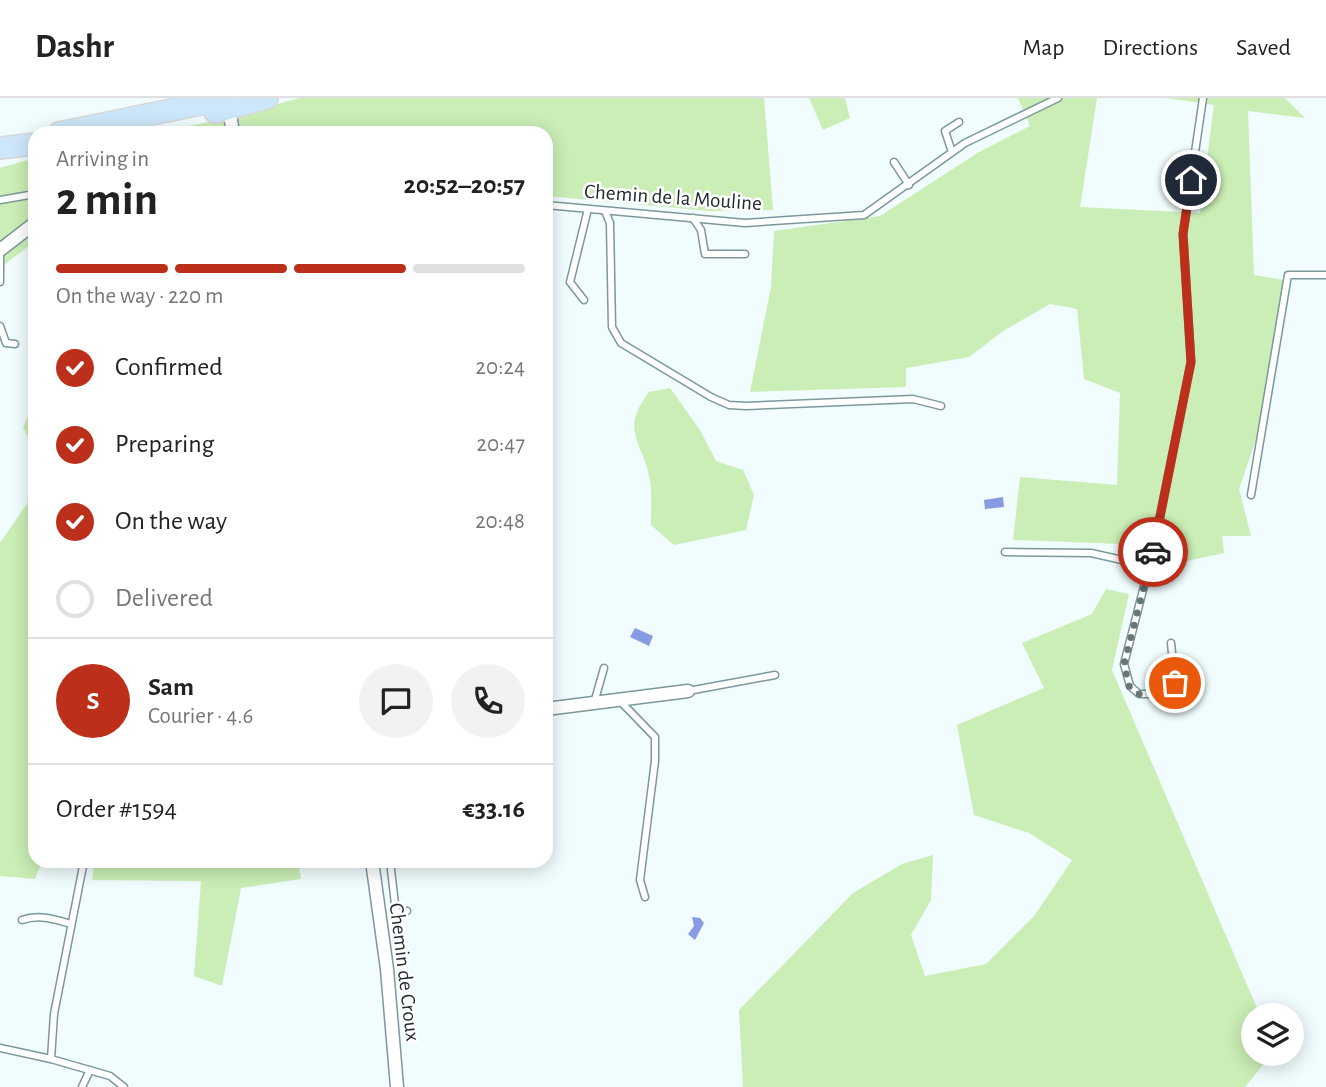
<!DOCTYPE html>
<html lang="en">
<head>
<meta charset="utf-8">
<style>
  :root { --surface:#fff; --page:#f2f2f2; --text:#222; --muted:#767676; --line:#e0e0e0; --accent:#bc301b }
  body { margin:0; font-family:"Alegreya Sans",sans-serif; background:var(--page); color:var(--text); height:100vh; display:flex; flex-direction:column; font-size:26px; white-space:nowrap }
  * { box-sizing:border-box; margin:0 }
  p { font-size:23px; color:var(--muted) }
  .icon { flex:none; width:38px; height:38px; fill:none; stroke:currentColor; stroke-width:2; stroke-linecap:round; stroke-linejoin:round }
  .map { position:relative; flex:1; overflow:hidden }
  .side { position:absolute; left:28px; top:28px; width:525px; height:742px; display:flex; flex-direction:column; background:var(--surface); border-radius:21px; box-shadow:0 4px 18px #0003 }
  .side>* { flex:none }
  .tools { position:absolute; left:1241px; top:905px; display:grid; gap:14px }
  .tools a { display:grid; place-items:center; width:63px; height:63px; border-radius:50%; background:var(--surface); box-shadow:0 4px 18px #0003; font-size:35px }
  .pin { position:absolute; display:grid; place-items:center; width:60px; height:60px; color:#fff; margin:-30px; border:4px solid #fff; border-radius:50%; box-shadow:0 2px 7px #0007 }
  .courier { position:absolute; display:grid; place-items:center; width:70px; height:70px; margin:-35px; border:5px solid #bc301b; border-radius:50%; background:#fff; color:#222; box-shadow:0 2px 9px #0007 }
  .head em { font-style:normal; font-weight:600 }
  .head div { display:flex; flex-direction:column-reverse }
  .head { display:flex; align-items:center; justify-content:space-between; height:119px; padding:0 28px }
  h1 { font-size:46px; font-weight:600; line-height:52px }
  .bar { display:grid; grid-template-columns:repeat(4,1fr); gap:10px 7px; align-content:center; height:84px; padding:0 28px }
  .bar i { height:9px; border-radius:5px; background:var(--line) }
  .bar .selected { background:var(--accent) }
  .bar p { grid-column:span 4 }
  .line { display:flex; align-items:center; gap:18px; padding:0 28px; border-top:2px solid var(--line) }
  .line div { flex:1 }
  .round { display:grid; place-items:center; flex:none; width:74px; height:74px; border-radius:37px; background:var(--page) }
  ol { padding:0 28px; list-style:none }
  li { display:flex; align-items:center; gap:21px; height:77px }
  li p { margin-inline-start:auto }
  li .icon { padding:7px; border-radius:50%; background:var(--accent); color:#fff; stroke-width:4 }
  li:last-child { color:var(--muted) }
  li i { width:38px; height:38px; border:4px solid var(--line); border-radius:50% }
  header { display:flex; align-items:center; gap:42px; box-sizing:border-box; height:98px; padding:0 35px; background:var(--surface); border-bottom:2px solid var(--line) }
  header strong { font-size:33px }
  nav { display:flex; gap:38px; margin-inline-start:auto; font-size:24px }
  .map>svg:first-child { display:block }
</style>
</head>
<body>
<header>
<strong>Dashr</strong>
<nav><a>Map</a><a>Directions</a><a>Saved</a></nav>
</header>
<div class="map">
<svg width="1326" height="989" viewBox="0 0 1326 989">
  <rect width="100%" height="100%" fill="#f0fcfd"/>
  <g fill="#caeeb5">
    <polygon points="300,0 764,0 773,112 709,113 546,98 546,35 150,35 215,23"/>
    <polygon points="809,0 845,0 850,20 823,32"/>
    <polygon points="1018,0 1097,0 1080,109 1200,115 1214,7 1166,0 1285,0 1305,20 1248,13 1254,177 1290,183 1270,301 1239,391 1251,438 1222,438 1224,455 1169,467 1121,446 1013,442 1020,379 1117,387 1120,295 1084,281 1077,211 1050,206 1003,233 969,259 906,270 906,289 750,294 771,189 774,133 880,118 979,54 1030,28"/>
    <polygon points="35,60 35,143 0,170 0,70"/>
    <path d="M670 290 700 332 716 363 743 372 754 397 746 432 674 447 651 427C651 412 652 396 650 382 643 342 619 334 649 294Z"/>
    <polygon points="35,303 35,353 23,329"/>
    <polygon points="35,394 35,763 42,763 35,781 0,778 0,445"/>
    <polygon points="1106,491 1129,496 1112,572 1260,917 1253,917 1253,956 1272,956 1245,989 743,989 739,912 853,795 902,766 933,757 931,802 911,837 925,878 986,866 1035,817 1072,762 1029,735 974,717 957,627 1044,590 1022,545 1092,516"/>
    <polygon points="95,763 298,763 301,781 241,790 222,888 194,878 201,783 92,782"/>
  </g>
  <g fill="#869be4">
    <polygon points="1003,399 1004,409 985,411 984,402"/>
    <polygon points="635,530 653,538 649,548 630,539"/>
    <polygon points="692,819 700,820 704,825 695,842 688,836 694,828"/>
  </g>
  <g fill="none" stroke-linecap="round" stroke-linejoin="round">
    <g stroke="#7c989b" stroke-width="9">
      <g id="lane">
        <polyline points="952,54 945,33 959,24"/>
        <polyline points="894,64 909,87"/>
        <polyline points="0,102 35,96"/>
        <polyline points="546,107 745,125 864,117 965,45 1058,0"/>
        <polyline points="605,113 610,125 612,229 621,245 711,299 729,307 746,308 913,301 941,308"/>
        <polyline points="693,120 701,132 705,156 745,156"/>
        <polyline points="0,184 0,151"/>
        <polyline points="584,202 570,184 588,111"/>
        <polyline points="0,228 6,245 15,246"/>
        <polyline points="1251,397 1288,177 1326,177"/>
        <polyline points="1005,454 1091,455 1149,468"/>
        <polyline points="1171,545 1175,585 1151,596 1139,596 1130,588 1124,566 1152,457 1191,264 1183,136 1203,0"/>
        <polyline points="688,593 775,577"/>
        <polyline points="621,604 655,639 655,663 640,782 645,799"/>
        <polyline points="594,605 604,570"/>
        <polyline points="84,763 54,916 51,961 110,978 124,989"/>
        <polyline points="390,763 396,815 407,813"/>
        <path d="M22 822C39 816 54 821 71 826"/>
        <polyline points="0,950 51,961"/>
        <polyline points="82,989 90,972"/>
      </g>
    </g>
    <g stroke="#7c989b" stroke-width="15">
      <g id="street">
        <polyline points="228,4 233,35"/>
        <polyline points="0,152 35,125"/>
        <polyline points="546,611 688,593"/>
        <polyline points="372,763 387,871 397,989"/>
      </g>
    </g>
    <g stroke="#d7d9d9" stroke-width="24">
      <g id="primary">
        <polyline points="215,14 267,0"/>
        <polyline points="59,35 230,0"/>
        <polyline points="0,50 35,46"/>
      </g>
    </g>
    <use href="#lane" stroke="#fff" stroke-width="6"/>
    <use href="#street" stroke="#fff" stroke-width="12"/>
    <use href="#primary" stroke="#cce7f9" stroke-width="21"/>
  </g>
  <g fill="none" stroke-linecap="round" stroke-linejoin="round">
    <polyline stroke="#697576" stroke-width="7" stroke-dasharray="0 12.6" points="1153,454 1124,566 1129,588 1139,596 1151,596 1175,585"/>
    <polyline stroke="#bc301b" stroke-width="9" points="1153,454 1191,264 1183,136 1191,82"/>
  </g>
  <g text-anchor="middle" stroke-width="5" stroke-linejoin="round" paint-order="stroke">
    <g font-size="21" fill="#212c2d" stroke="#fff">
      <text transform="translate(673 99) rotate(4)" y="7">Chemin de la Mouline</text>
      <text transform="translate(405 874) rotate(83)" y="7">Chemin de Croux</text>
    </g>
  </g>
</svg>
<div class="tools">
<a><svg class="icon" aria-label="layers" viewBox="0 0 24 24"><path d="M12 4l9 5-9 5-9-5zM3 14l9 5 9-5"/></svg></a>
</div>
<div class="pin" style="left:1175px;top:585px;background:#ea580c"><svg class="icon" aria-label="bag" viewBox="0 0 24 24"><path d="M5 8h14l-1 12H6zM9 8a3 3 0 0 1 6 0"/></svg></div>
<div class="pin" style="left:1191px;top:82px;background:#1f2937"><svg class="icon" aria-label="home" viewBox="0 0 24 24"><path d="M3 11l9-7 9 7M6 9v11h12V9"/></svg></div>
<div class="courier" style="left:1153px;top:454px"><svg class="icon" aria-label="car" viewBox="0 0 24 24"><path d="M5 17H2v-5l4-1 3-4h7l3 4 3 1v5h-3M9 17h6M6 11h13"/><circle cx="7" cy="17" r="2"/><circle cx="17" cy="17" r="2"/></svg></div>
<section class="side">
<div class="head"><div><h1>2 min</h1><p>Arriving in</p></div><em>20:52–20:57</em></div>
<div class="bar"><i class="selected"></i><i class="selected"></i><i class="selected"></i><i></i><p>On the way · 220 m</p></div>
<ol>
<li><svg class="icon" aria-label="check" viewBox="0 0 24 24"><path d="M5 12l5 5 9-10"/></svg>Confirmed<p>20:24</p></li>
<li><svg class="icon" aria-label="check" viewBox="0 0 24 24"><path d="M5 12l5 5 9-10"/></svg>Preparing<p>20:47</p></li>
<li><svg class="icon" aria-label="check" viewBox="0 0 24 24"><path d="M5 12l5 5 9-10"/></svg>On the way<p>20:48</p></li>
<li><i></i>Delivered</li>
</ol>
<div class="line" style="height:126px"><b class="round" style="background:var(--accent);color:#fff">S</b><div><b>Sam</b><p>Courier · 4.6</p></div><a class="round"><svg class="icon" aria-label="chat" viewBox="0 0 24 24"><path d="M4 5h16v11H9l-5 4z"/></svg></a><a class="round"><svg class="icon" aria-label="phone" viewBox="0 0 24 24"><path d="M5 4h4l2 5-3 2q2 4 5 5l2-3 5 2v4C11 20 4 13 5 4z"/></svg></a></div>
<div class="line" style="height:91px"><div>Order #1594</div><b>€33.16</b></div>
</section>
</div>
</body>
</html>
